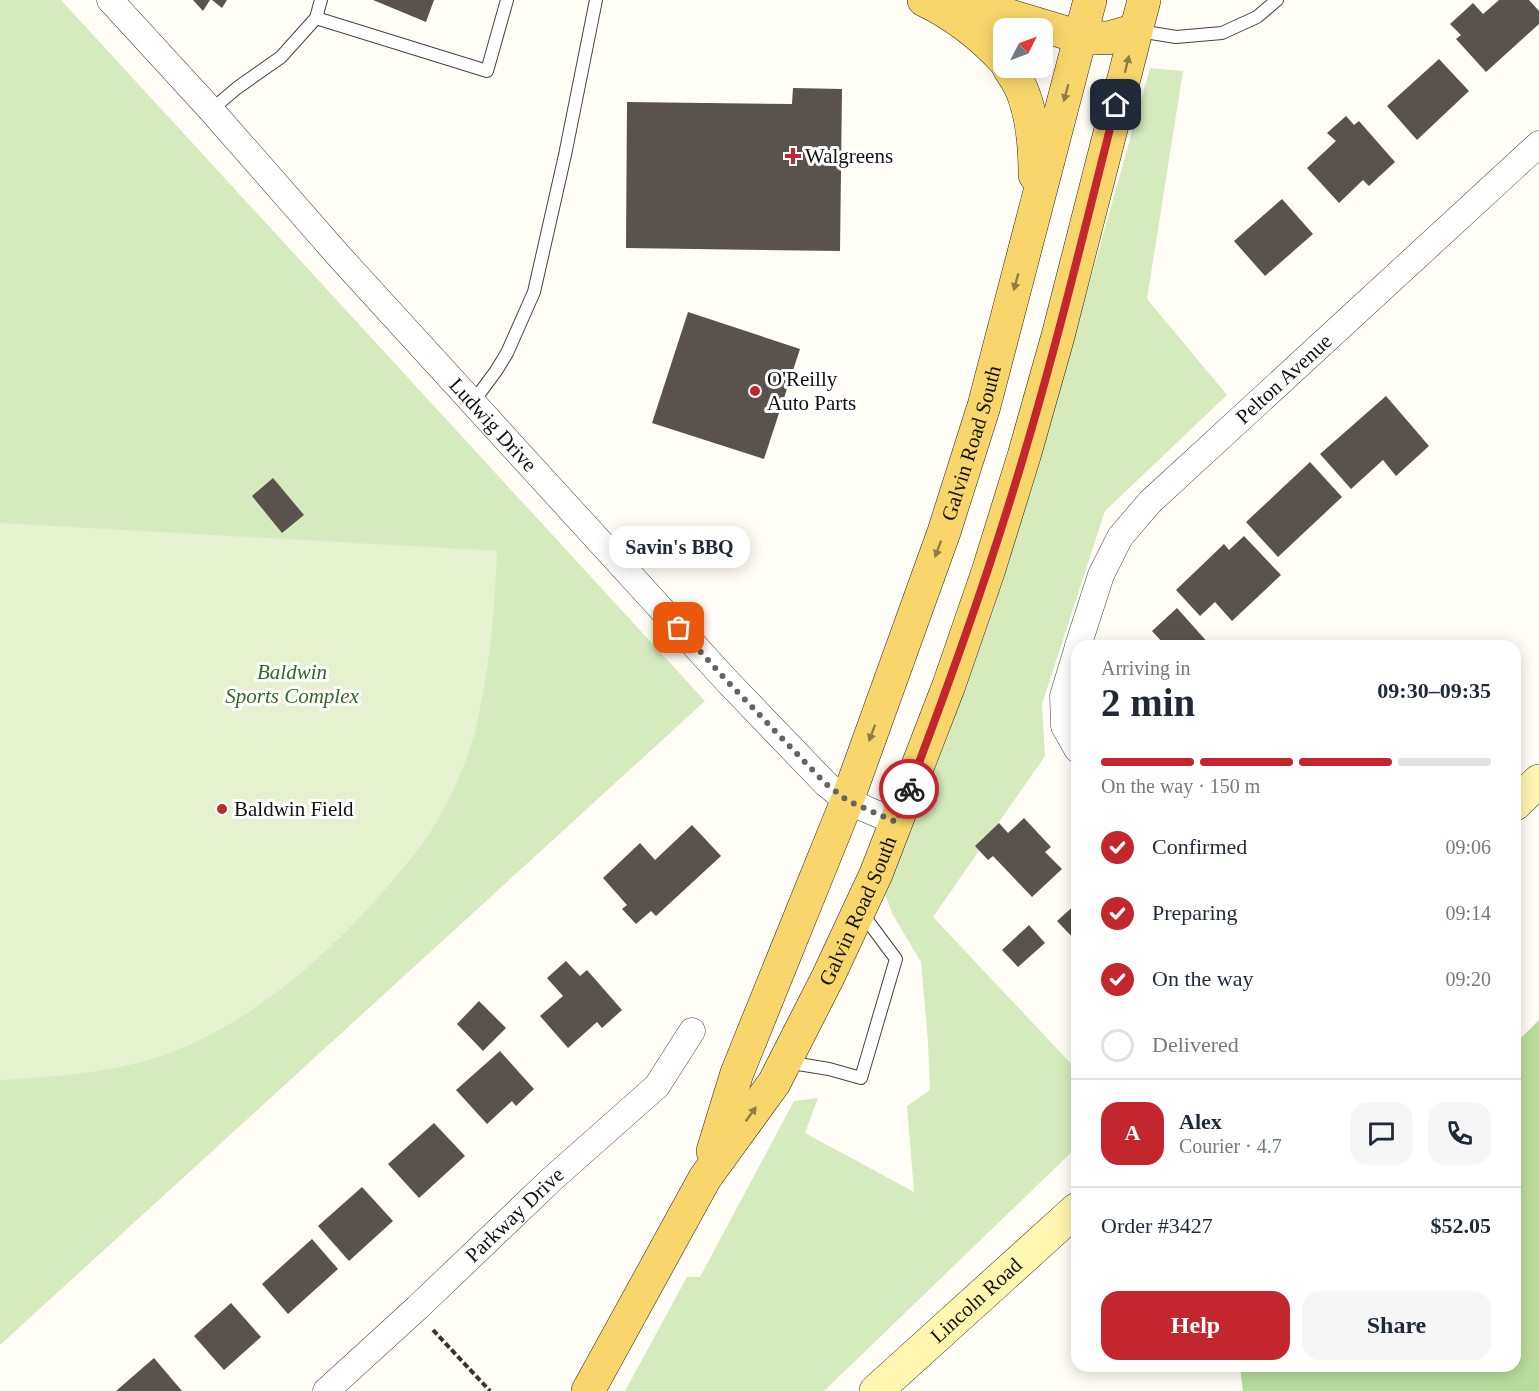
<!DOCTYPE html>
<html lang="en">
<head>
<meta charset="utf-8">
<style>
  :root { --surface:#fff; --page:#f6f6f7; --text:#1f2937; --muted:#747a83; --line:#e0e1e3; --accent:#c4262e }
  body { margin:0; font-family:Georgia,serif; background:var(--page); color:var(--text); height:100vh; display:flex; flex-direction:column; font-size:22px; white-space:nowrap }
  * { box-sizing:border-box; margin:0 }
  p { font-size:20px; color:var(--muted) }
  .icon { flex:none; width:33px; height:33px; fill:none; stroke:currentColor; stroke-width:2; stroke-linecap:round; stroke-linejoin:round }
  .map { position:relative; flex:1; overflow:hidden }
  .panel { position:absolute; left:1071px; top:640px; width:450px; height:732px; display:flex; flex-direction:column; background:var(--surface); border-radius:18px; box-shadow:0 3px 15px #0003 }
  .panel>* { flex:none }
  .needle { width:39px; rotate:48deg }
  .controls { position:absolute; left:993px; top:18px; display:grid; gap:12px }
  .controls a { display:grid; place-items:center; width:60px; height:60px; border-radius:12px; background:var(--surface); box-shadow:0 3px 15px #0003; font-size:30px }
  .pin { position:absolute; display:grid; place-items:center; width:51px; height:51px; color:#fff; margin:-26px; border-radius:12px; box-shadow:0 3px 9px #0006 }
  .courier { position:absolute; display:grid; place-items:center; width:60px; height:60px; margin:-30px; border:4px solid #c4262e; border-radius:50%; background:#fff; color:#222; box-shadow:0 2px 8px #0007 }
  .bubble { position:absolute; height:42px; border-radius:18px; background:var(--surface); box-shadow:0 3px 15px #0003; font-size:20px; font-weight:700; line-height:42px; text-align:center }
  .head em { font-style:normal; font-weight:700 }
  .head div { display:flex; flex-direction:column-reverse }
  .head { display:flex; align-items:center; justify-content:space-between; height:102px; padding:0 30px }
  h1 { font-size:39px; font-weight:700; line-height:45px }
  .bar { display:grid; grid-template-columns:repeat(4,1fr); gap:9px 6px; align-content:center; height:72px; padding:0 30px }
  .bar i { height:8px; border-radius:4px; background:var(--line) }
  .bar .current { background:var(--accent) }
  .bar p { grid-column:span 4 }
  .line { display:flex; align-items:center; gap:15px; padding:0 30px; border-top:2px solid var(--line) }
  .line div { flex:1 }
  .round { display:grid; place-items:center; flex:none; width:63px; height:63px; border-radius:18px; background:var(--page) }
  ol { padding:0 30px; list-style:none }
  li { display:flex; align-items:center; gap:18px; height:66px }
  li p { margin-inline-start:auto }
  li .icon { padding:6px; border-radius:50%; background:var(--accent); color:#fff; stroke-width:4 }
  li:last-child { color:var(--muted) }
  li i { width:33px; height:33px; border:3px solid var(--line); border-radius:50% }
  .action { display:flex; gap:12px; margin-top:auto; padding:12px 30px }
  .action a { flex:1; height:69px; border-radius:18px; background:var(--accent); color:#fff; font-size:24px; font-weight:700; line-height:69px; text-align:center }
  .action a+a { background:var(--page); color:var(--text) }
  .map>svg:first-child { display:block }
</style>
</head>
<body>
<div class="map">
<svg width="1539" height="1391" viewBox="0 0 1539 1391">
  <rect width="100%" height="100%" fill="#fffdf5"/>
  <g fill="#d5ebbd">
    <polygon points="0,0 61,0 705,701 0,1345"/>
    <polygon points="1150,68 1183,71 1147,299 1227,395 1105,511 1042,704 1045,756 933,917 1077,1070 1077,1147 824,1391 625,1391 687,1277 700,1277 794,1101 818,1098 805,1133 914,1192 907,1106 930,1090 928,1042 921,962 893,915 885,894 948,736 1050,423"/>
  </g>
  <polygon fill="#b9dc9c" points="1539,1020 1539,1391 1243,1391 1240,1367 1515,1366 1515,1044"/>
  <path fill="#e6f2cf" d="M0 523 497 551C495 602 491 653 481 704 478 715 477 728 473 739 464 769 450 799 434 826 423 845 407 863 393 880 330 955 244 1032 148 1060 100 1074 50 1077 0 1080Z"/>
  <g fill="#5a524d">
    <polygon points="193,0 210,0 203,11"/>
    <polygon points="212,0 227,0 222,8"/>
    <polygon points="373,0 434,0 426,22"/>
    <polygon points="1499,0 1529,0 1539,11 1539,24 1486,72 1456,39 1461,35 1450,24 1473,3 1483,14"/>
    <polygon points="1439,59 1469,91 1417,140 1387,106"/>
    <polygon points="793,88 842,89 840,251 626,248 627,102 792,104"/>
    <polygon points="1346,116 1354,125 1359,121 1395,162 1369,186 1363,180 1339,203 1307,168 1336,141 1327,133"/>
    <polygon points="1282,199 1313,234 1265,276 1234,241"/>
    <polygon points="688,312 800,349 764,459 652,423"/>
    <polygon points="1386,396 1429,446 1396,476 1383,460 1351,489 1320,454"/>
    <polygon points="1310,462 1342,497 1278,557 1246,522"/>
    <polygon points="273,478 304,515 282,533 252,496"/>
    <polygon points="1244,536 1281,575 1232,621 1215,602 1200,616 1176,590 1224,544 1229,550"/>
    <polygon points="1177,608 1210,645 1208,646 1166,646 1152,631"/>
    <polygon points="1024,818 1051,847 1045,852 1062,869 1032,897 993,856 988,860 975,846 999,823 1008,833"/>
    <polygon points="692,825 721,856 656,916 651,911 636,924 622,909 627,905 603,878 640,843 655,860"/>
    <polygon points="1077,903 1077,942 1057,921"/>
    <polygon points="1029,925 1045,943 1018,967 1002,950"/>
    <polygon points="566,961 580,976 587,970 622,1010 602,1028 597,1022 568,1048 540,1016 563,996 547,978"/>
    <polygon points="479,1001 506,1028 483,1051 457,1024"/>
    <polygon points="500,1051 534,1089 516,1106 512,1101 487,1124 456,1090"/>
    <polygon points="434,1123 465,1156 419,1198 388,1164"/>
    <polygon points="362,1187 393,1221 349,1261 318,1226"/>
    <polygon points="312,1239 338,1269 288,1314 262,1284"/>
    <polygon points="231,1303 261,1337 224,1370 194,1336"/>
    <polygon points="154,1358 182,1391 116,1391"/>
  </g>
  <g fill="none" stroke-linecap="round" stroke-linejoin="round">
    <g stroke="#444" stroke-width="14">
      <g id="service">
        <polyline points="316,18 487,71 507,0"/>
        <polyline points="1139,31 1176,37 1222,33 1257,17 1277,0"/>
        <polyline points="211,110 237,88 281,57 316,18 321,0"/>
        <polyline points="473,402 496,371 507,353 534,292 565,155 596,0"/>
        <polyline points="786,1062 829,1069 861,1078 896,959 861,912"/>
      </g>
    </g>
    <g stroke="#444" stroke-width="27">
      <g id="minor">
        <path id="s1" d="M110 0 211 110 338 255 727 681 826 784 847 801 896 822"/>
        <path id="s2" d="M1078 646 1101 575 1120 537 1150 502 1539 144"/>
        <polyline points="1077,650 1063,696 1064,726 1077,749"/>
        <path id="s3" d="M326 1391 417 1308 552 1179 657 1086 692 1031"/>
      </g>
    </g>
    <g stroke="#333" stroke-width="34">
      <g id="secondary">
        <polyline points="1515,804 1539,781"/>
        <path id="s4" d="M876 1391 1077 1209"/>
      </g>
    </g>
    <g stroke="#222" stroke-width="34">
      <g id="primary">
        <path d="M924 0C955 15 981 35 1004 60"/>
        <polyline points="957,0 1080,37 1108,38 1136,30"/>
        <path d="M1009 68C1014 76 1020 84 1023 93 1033 119 1035 147 1035 175"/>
        <path id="s5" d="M713 1151 737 1073 847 801 944 532 984 406 1090 0"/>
        <path id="s6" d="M588 1391 705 1178 774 1083 828 977 876 874 949 685 988 572 1024 456 1058 336 1144 0"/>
      </g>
    </g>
    <polyline stroke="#333" stroke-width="4" stroke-dasharray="6 3" stroke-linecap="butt" points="433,1330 490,1391"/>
    <use href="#service" stroke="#fff" stroke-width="12"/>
    <use href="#minor" stroke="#fff" stroke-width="26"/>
    <use href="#secondary" stroke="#fff6b0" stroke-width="33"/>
    <use href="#primary" stroke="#f9d66b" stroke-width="33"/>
  </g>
  <defs><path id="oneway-solid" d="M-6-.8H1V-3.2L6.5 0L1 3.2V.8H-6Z" transform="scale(1.5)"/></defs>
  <g fill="#917d42">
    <use href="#oneway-solid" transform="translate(1127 64) rotate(-76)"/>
    <use href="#oneway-solid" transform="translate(1066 93) rotate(105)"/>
    <use href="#oneway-solid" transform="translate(1016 282) rotate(105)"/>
    <use href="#oneway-solid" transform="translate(938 549) rotate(110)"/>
    <use href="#oneway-solid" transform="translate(872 733) rotate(110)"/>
    <use href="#oneway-solid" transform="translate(751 1114) rotate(-54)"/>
  </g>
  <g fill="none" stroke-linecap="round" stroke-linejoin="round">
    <polyline stroke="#646461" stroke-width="6" stroke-dasharray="0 10.8" points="679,628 727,681 826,784 848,801 896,822 909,789"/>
    <path stroke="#c4262e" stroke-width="8" d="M909 789C951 679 990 570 1023 458 1058 341 1086 223 1116 105"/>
  </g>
  <g fill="#c4262e" stroke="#fff" stroke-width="2">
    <path d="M790 147h6v6h6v6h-6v6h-6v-6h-6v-6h6z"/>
    <circle cx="755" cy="391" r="6"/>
    <circle cx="222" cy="809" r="6"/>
  </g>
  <g text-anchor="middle" stroke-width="6" stroke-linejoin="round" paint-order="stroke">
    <g font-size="21" fill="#111" stroke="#fff" text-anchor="start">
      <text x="805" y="163">Walgreens</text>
      <text x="767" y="386">O'Reilly<tspan x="767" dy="24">Auto Parts</tspan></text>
      <text x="234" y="816">Baldwin Field</text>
    </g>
    <g font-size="21" fill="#111" stroke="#fff">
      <text dy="7" stroke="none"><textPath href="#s2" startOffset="345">Pelton Avenue</textPath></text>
      <text dy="7" stroke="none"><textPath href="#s1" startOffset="572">Ludwig Drive</textPath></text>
      <text dy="7" stroke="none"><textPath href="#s5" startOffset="754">Galvin Road South</textPath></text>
      <text dy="7" stroke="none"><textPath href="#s6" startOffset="552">Galvin Road South</textPath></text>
      <text dy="7" stroke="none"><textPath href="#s3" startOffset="258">Parkway Drive</textPath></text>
      <text dy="7" stroke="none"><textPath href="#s4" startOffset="135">Lincoln Road</textPath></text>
    </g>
    <g font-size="21" font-style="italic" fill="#2f6b1f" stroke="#fff">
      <text x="292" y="679">Baldwin<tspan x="292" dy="24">Sports Complex</tspan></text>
    </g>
  </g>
</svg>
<div class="controls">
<a><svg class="needle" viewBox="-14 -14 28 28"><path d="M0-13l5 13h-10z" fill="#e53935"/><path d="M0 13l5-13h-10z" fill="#747a83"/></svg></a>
</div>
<div class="pin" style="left:679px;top:628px;background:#ea580c"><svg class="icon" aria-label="bag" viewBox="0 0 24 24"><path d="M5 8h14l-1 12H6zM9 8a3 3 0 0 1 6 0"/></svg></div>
<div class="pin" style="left:1116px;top:105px;background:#1f2937"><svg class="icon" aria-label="home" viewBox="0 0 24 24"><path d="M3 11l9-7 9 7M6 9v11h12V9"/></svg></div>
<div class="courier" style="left:909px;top:789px"><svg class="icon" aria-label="bike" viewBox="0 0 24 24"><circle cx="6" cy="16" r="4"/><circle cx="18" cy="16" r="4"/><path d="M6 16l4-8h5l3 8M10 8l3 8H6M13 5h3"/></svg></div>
<div class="bubble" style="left:609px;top:526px;width:141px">Savin's BBQ</div>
<section class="panel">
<div class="head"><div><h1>2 min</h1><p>Arriving in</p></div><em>09:30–09:35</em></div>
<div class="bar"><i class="current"></i><i class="current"></i><i class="current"></i><i></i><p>On the way · 150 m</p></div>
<ol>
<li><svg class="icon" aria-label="check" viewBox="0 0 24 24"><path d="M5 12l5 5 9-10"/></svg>Confirmed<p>09:06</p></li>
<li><svg class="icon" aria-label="check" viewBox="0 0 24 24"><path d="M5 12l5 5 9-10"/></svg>Preparing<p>09:14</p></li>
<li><svg class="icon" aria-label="check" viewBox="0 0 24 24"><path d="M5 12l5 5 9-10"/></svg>On the way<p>09:20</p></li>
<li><i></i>Delivered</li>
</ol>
<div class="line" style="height:108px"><b class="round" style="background:var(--accent);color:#fff">A</b><div><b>Alex</b><p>Courier · 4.7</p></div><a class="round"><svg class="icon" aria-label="chat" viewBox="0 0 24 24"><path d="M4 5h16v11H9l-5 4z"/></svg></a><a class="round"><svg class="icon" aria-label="phone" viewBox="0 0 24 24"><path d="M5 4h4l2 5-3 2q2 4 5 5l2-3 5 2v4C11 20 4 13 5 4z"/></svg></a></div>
<div class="line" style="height:78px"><div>Order #3427</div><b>$52.05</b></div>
<div class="action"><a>Help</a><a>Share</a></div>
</section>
</div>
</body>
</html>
